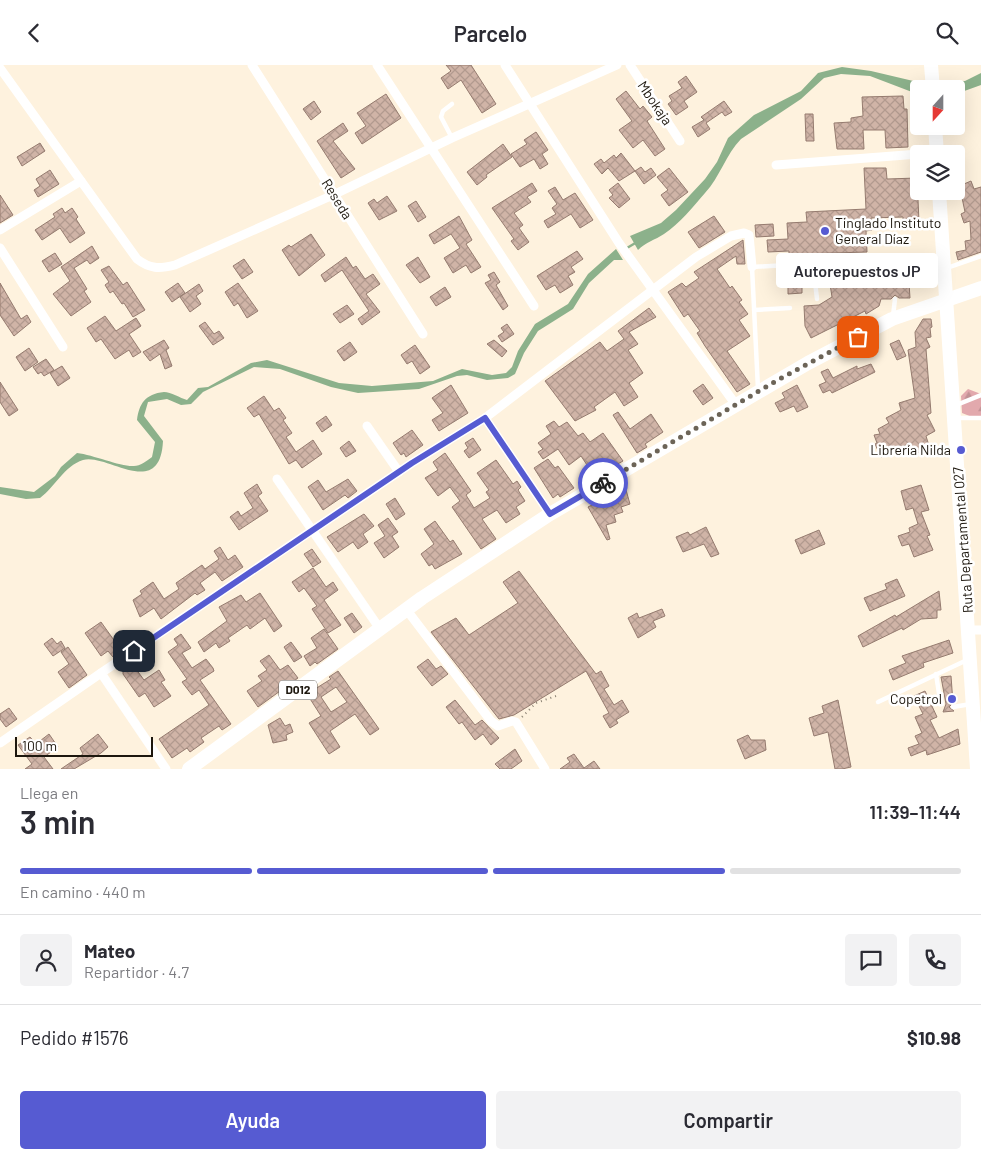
<!DOCTYPE html>
<html lang="es">
<head>
<meta charset="utf-8">
<style>
  :root { --surface:#fff; --page:#f2f2f3; --text:#2b2b33; --muted:#7c7c81; --line:#e1e1e2; --accent:#565bd2 }
  body { margin:0; font-family:Barlow,sans-serif; background:var(--page); color:var(--text); height:100vh; display:flex; flex-direction:column; font-size:19px; white-space:nowrap }
  * { box-sizing:border-box; margin:0 }
  p { font-size:16px; color:var(--muted) }
  .icon { flex:none; width:28px; height:28px; fill:none; stroke:currentColor; stroke-width:2; stroke-linecap:round; stroke-linejoin:round }
  .map { position:relative; height:704px; overflow:hidden }
  .details { display:flex; flex-direction:column; background:var(--surface); flex:1 }
  .details>* { flex:none }
  .needle { width:32px; rotate:201deg }
  .fabs { position:absolute; left:910px; top:15px; display:grid; gap:10px }
  .fabs a { display:grid; place-items:center; width:55px; height:55px; border-radius:5px; background:var(--surface); box-shadow:0 5px 20px #0002; font-size:25px }
  .scale { position:absolute; left:15px; bottom:12px; width:138px; box-sizing:border-box; padding-left:5px; border:2px solid #1d170e; border-top:0; font-size:14px; line-height:18px; white-space:nowrap; color:#1d170e; -webkit-text-stroke:4px #fff; paint-order:stroke }
  .pin { position:absolute; display:grid; place-items:center; width:42px; height:42px; color:#fff; margin:-21px; border-radius:10px; box-shadow:0 2px 8px #0006 }
  .courier { position:absolute; display:grid; place-items:center; width:50px; height:50px; margin:-25px; border:4px solid #565bd2; border-radius:50%; background:#fff; color:#222; box-shadow:0 1px 6px #0007 }
  .bubble { position:absolute; height:35px; border-radius:5px; background:var(--surface); box-shadow:0 5px 20px #0002; font-size:16px; font-weight:600; line-height:35px; text-align:center }
  .summary em { font-style:normal; font-weight:600 }
  .summary div { display:flex; flex-direction:column-reverse }
  .summary { display:flex; align-items:center; justify-content:space-between; height:85px; padding:0 20px }
  h1 { font-size:32px; font-weight:600; line-height:38px }
  .bar { display:grid; grid-template-columns:repeat(4,1fr); gap:8px 5px; align-content:center; height:60px; padding:0 20px }
  .bar i { height:6px; border-radius:4px; background:var(--line) }
  .bar .current { background:var(--accent) }
  .bar p { grid-column:span 4 }
  .line { display:flex; align-items:center; gap:12px; padding:0 20px; border-top:1px solid var(--line) }
  .line div { flex:1 }
  .round { display:grid; place-items:center; flex:none; width:52px; height:52px; border-radius:5px; background:var(--page) }
  .cta { display:flex; gap:10px; margin-top:auto; padding:10px 20px }
  .cta a { flex:1; height:58px; border-radius:5px; background:var(--accent); color:#fff; font-size:20px; font-weight:600; line-height:58px; text-align:center }
  .cta a+a { background:var(--page); color:var(--text) }
  header { display:flex; justify-content:space-between; align-items:center; height:65px; padding:0 20px; background:var(--surface); font-size:22px; font-weight:600 }
  .map>svg:first-child { display:block }
</style>
</head>
<body>
<header><svg class="icon" aria-label="back" viewBox="0 0 24 24"><path d="M15 5l-7 7 7 7"/></svg>Parcelo<svg class="icon" aria-label="search" viewBox="0 0 24 24"><circle cx="10" cy="10" r="6"/><path d="M15 15l6 6"/></svg></header>
<div class="map">
<svg width="981" height="704" viewBox="0 0 981 704">
  <defs>
    <pattern id="forest-firs" width="22" height="20" patternUnits="userSpaceOnUse" patternTransform="scale(1.25)"><rect width="22" height="20" fill="#e2a9ad"/><path d="M5 1l3.5 6h-7zM16 11l3.5 6h-7z" fill="#c19194"/></pattern>
    <pattern id="building-cross-hatch" width="8" height="8" patternUnits="userSpaceOnUse" patternTransform="scale(1.25)"><rect width="8" height="8" fill="#d0b4a7"/><path d="M0 0l8 8M0 8l8-8" fill="none" stroke="#b29a8f"/></pattern>
  </defs>
  <rect width="100%" height="100%" fill="#fef2de"/>
  <polygon fill="url(#forest-firs)" points="968,324 981,329 981,351 972,352 962,348 961,331"/>
  <g fill="#8cb18b">
    <path d="M842 2 871 6 926 19V24H919V28L912 27 870 11 841 9 824 13 801 34 741 74C726 89 720 112 705 128 693 142 680 158 664 169 655 175 646 177 638 185L630 171 661 158 676 145 705 114 717 97 728 73 754 50 801 26 818 8Z"/>
    <polygon points="981,8 981,20 956,29 956,24 948,24 948,17 965,16"/>
    <path d="M616 184 623 195H614L589 218 573 244 538 266 524 288 515 309 508 313 487 315 467 310 457 311 419 324 358 328 331 322 280 304 254 302 203 327 191 339 181 340 167 334 148 337 144 351 163 376C160 436 107 388 83 395 64 401 55 422 40 433L26 434 0 429V422L34 427 55 411 61 402 77 388C94 390 121 402 134 401 140 401 147 396 152 392L155 377 137 355C139 339 145 329 164 327 171 327 180 333 187 335L198 323 208 322 251 298 267 295 339 318 372 321 433 316 462 304 492 310 506 308 512 302 518 286 535 259 568 239 588 209Z"/>
  </g>
  <g fill="none" stroke-linecap="round" stroke-linejoin="round">
    <g stroke="#8cb18b" stroke-width="2.5">
      <polyline points="941,22 951,21"/>
      <polyline points="627,183 637,177"/>
    </g>
  </g>
  <g fill="url(#building-cross-hatch)" stroke="#957b6f" fill-rule="evenodd">
    <polygon points="446,0 471,0 496,39 482,48 461,15 448,24 441,13 451,6"/>
    <polygon points="686,11 697,27 684,36 688,42 676,50 668,39 672,36 669,31 682,23 678,17"/>
    <polygon points="626,26 640,44 643,41 652,52 647,56 665,84 655,91 643,75 633,83 619,65 632,56 616,34"/>
    <polygon points="386,29 401,53 362,79 355,68 366,61 357,48"/>
    <polygon points="903,31 904,44 907,44 908,82 886,83 885,65 863,65 864,84 837,84 834,58 851,57 851,53 863,51 862,32"/>
    <polygon points="314,36 321,47 311,55 303,44"/>
    <polygon points="724,36 732,47 725,51 722,47 706,58 710,64 698,72 692,62 704,55 701,52"/>
    <polygon points="805,49 813,49 814,76 806,76"/>
    <polygon points="343,58 348,66 333,76 355,104 341,113 317,76"/>
    <polygon points="536,67 548,85 542,89 548,99 540,104 534,94 520,102 511,89 527,79 524,75"/>
    <polygon points="40,78 45,86 22,101 17,92"/>
    <polygon points="503,79 512,92 486,110 487,112 477,120 467,107"/>
    <polygon points="621,88 635,106 619,116 608,103 602,109 594,99 601,94 604,98 614,90 616,93"/>
    <polygon points="641,102 645,107 651,103 656,110 644,119 635,106"/>
    <polygon points="669,103 688,127 669,141 661,130 668,125 657,112"/>
    <polygon points="864,103 886,103 887,114 917,113 919,157 903,157 903,152 871,153 872,165 866,166 867,187 799,189 799,192 789,193 789,186 768,187 767,175 788,174 787,158 807,157 806,147 866,144"/>
    <polygon points="50,105 59,119 38,132 34,125 40,121 36,114"/>
    <polygon points="971,116 974,124 981,122 981,187 958,195 956,187 966,185 965,176 971,175 970,156 964,158 961,149 965,147 961,128 958,129 957,122"/>
    <polygon points="532,118 537,126 527,132 531,137 514,148 523,160 519,163 529,177 518,185 511,176 514,174 492,143"/>
    <polygon points="618,118 630,134 619,143 609,133 613,130 609,125"/>
    <polygon points="555,122 563,135 575,128 593,155 580,163 571,149 548,163 544,156 556,149 552,143 557,139 548,126"/>
    <polygon points="0,130 13,150 0,158"/>
    <polygon points="387,131 397,146 379,155 368,138 374,134 377,138"/>
    <polygon points="416,136 426,152 418,157 408,141"/>
    <polygon points="62,143 65,148 72,143 78,152 76,154 85,168 70,178 60,163 42,175 35,165 55,152 53,149"/>
    <polygon points="459,151 472,175 466,179 481,202 471,208 466,200 453,208 444,193 460,183 451,169 434,179 429,170"/>
    <polygon points="714,151 725,167 699,183 688,167"/>
    <polygon points="773,159 774,171 756,172 755,160"/>
    <polygon points="311,169 325,190 299,211 282,185 289,180 291,182"/>
    <polygon points="743,175 745,199 737,199 736,191 717,204 730,223 732,221 742,235 739,237 748,249 739,255 750,271 727,286 750,319 737,327 705,281 697,268 700,266 688,249 684,252 668,227 682,218 686,222 699,213 694,207"/>
    <polygon points="92,181 99,193 90,199 87,195 74,203 87,224 84,226 91,237 71,251 53,229 70,216 61,202"/>
    <polygon points="577,186 583,194 571,202 575,207 568,211 573,220 560,228 555,220 546,225 537,211"/>
    <polygon points="55,188 62,199 49,207 42,196"/>
    <polygon points="346,192 353,203 356,201 365,214 373,209 380,219 366,229 380,247 362,260 358,254 369,246 342,205 325,217 321,210"/>
    <polygon points="418,192 430,212 420,218 406,200"/>
    <polygon points="244,194 253,207 242,214 233,201"/>
    <polygon points="109,201 123,220 127,217 145,245 133,252 124,238 122,239 113,226 110,228 105,220 109,217 101,205"/>
    <polygon points="909,205 905,214 909,218 910,233 899,233 895,230 891,234 881,234 879,241 866,249 865,246 811,273 805,261 804,241 819,240 832,232 830,219 878,214 878,209"/>
    <polygon points="494,207 500,217 496,220 508,241 503,245 485,218 491,215 488,210"/>
    <polygon points="788,217 802,217 802,228 788,229"/>
    <polygon points="0,218 21,254 27,250 31,257 14,271 0,250"/>
    <polygon points="178,218 185,228 172,237 165,227"/>
    <polygon points="238,218 258,246 247,253 238,238 234,241 225,227"/>
    <polygon points="199,219 203,226 196,231 201,239 190,247 180,232"/>
    <polygon points="445,222 451,232 436,241 430,232"/>
    <polygon points="347,240 354,249 340,258 333,249"/>
    <polygon points="649,243 656,252 629,267 638,279 628,285 643,308 629,318 638,332 624,341 615,327 594,342 596,345 575,356 545,316 600,277 607,286 624,274 618,266"/>
    <polygon points="105,251 116,266 136,253 141,261 129,269 141,287 133,292 129,285 115,294 101,274 96,277 87,263"/>
    <polygon points="923,254 931,254 932,262 930,263 931,272 926,273 930,282 926,284 931,348 927,350 935,366 926,371 930,384 911,390 908,379 881,392 875,379 877,378 874,370 880,369 878,364 889,358 886,353 901,345 899,338 915,333 908,285 916,282 915,267"/>
    <polygon points="205,257 214,269 219,266 224,273 213,280 199,261"/>
    <polygon points="507,259 514,269 502,277 498,271 504,267 501,263"/>
    <polygon points="164,275 169,283 166,285 172,301 165,304 160,289 150,296 143,287"/>
    <polygon points="494,275 507,286 502,292 487,279"/>
    <polygon points="899,275 906,291 897,295 890,279"/>
    <polygon points="350,277 357,287 344,296 337,286"/>
    <polygon points="415,280 430,302 420,309 412,296 407,299 401,290"/>
    <polygon points="29,283 38,297 25,306 16,292"/>
    <polygon points="46,294 54,305 44,311 41,307 38,309 33,302"/>
    <polygon points="871,299 875,307 832,328 830,325 823,328 819,320 826,317 821,307 828,304 833,313 857,301 857,304"/>
    <polygon points="62,301 70,313 58,321 50,308"/>
    <polygon points="0,317 18,345 9,351 0,337"/>
    <polygon points="703,319 713,333 703,340 693,326"/>
    <polygon points="451,320 468,348 439,366 432,355 443,348 432,333"/>
    <polygon points="797,320 808,342 797,347 794,341 780,347 775,338 785,333 782,328"/>
    <polygon points="264,331 274,346 279,343 286,353 283,355 292,368 286,372 296,387 313,375 322,389 302,403 296,395 289,399 259,349 254,352 247,343"/>
    <polygon points="618,347 630,364 651,349 663,367 645,379 647,382 637,388 613,350"/>
    <polygon points="326,351 332,360 322,367 316,358"/>
    <polygon points="554,356 559,362 567,357 578,371 583,368 590,377 603,368 623,396 595,412 581,391 569,400 558,384 543,394 538,387 543,384 538,378 551,369 546,361"/>
    <polygon points="412,365 423,380 406,392 404,388 401,390 393,378"/>
    <polygon points="473,373 481,385 469,393 464,386 468,383 465,378"/>
    <polygon points="349,376 356,386 346,392 340,383"/>
    <polygon points="445,388 471,426 466,430 474,443 490,433 486,427 489,425 477,408 496,395 513,419 517,416 521,422 518,425 525,436 516,442 520,449 506,458 497,445 482,454 496,474 481,484 452,442 460,436 450,422 438,431 425,413 438,405 433,397"/>
    <polygon points="548,394 555,403 558,401 574,423 560,432 558,429 553,433 534,403"/>
    <polygon points="348,414 357,426 348,433 345,430 323,445 308,422 318,415 326,427"/>
    <polygon points="624,418 630,439 621,442 623,447 614,450 616,457 606,460 610,474 607,475 588,442 602,435 601,432 607,429 606,427"/>
    <polygon points="257,419 262,428 258,431 268,446 239,465 230,452 238,446 241,451 253,443 244,428"/>
    <polygon points="921,420 929,445 921,447 930,470 927,471 933,485 914,492 909,479 902,481 898,471 910,467 909,463 918,459 913,443 906,445 901,426"/>
    <polygon points="395,433 405,449 396,455 386,439"/>
    <polygon points="364,449 374,461 363,469 368,477 358,484 353,477 338,487 327,472"/>
    <polygon points="388,453 398,467 392,471 399,482 384,493 374,478 385,471 378,460"/>
    <polygon points="435,456 450,477 453,475 462,489 435,504 432,499 429,501 421,489 434,479 424,464"/>
    <polygon points="706,462 719,489 711,492 704,479 683,487 676,472 688,467 690,470"/>
    <polygon points="819,465 825,479 801,489 795,475"/>
    <polygon points="220,482 228,495 235,490 243,502 222,516 215,507 200,518 205,525 197,530 195,528 161,554 154,543 140,552 133,535 142,529 140,526 153,517 164,534 179,524 176,518 202,500 205,504 219,494 214,486"/>
    <polygon points="312,484 321,497 313,502 304,489"/>
    <polygon points="313,503 326,522 333,517 338,525 324,535 341,560 328,568 312,544 317,541 304,523 299,527 292,517"/>
    <polygon points="519,506 596,609 601,606 609,621 604,624 614,640 622,635 629,647 616,655 618,658 610,663 603,651 609,648 586,606 514,650 499,654 431,567 456,553 469,570 518,538 503,517"/>
    <polygon points="897,514 905,531 870,546 864,533 887,524 885,519"/>
    <polygon points="939,526 941,545 937,545 937,553 921,554 903,565 902,563 863,582 858,571 895,550 896,552"/>
    <polygon points="260,528 282,561 274,567 265,553 250,564 247,560 228,573 230,576 219,583 216,578 204,587 198,577 227,556 219,542 241,530 246,537"/>
    <polygon points="662,544 665,551 653,556 656,562 638,573 628,553 637,548 639,553"/>
    <polygon points="352,548 362,562 354,568 344,553"/>
    <polygon points="101,557 116,578 129,569 133,576 113,592 108,586 101,591 85,568"/>
    <polygon points="324,564 338,584 317,599 315,597 310,601 304,591 317,583 311,573"/>
    <polygon points="181,569 191,583 182,588 192,603 206,594 213,603 214,606 200,615 231,659 222,665 219,661 201,673 204,677 190,687 187,683 172,693 159,674 209,640 199,625 192,630 182,617 187,614 168,587 178,580 174,574"/>
    <polygon points="52,573 57,579 61,576 65,583 53,591 44,579"/>
    <polygon points="949,575 953,588 923,598 924,602 893,615 889,605 906,598 902,591"/>
    <polygon points="291,577 302,592 294,597 284,582"/>
    <polygon points="68,582 87,610 69,623 58,607 69,599 61,587"/>
    <polygon points="269,590 280,605 288,600 298,613 258,642 247,626 262,616 258,611 267,605 260,596"/>
    <polygon points="428,594 436,604 441,601 448,609 432,621 417,602"/>
    <polygon points="133,600 144,615 159,605 165,615 161,617 171,631 154,642 145,628 139,632 123,609 123,606"/>
    <path d="M338 606 379 664 370 670 355 649 330 666 340 682 329 689 309 658 321 651 307 629 331 614 329 612ZM336 622 347 637 331 647 321 632Z"/>
    <polygon points="951,611 953,638 949,642 954,646 943,647 946,639 941,612"/>
    <polygon points="925,626 937,652 930,655 939,673 958,664 960,679 927,690 926,685 911,691 908,683 919,679 915,671 922,668 915,652 923,649 914,631"/>
    <polygon points="455,635 475,660 482,655 499,673 491,680 483,669 475,675 462,657 459,659 446,642"/>
    <polygon points="838,635 851,702 842,704 835,704 828,667 814,671 809,653 824,648 822,641"/>
    <polygon points="9,643 17,654 6,662 0,654 0,649"/>
    <polygon points="280,653 285,661 290,659 293,667 286,670 287,675 273,678 268,660"/>
    <polygon points="49,669 58,682 44,692 53,704 25,704 32,699 18,680 30,672 36,679"/>
    <polygon points="98,669 108,682 101,688 74,704 61,704 83,689 80,683"/>
    <polygon points="748,670 751,675 765,675 766,685 745,694 737,675"/>
    <polygon points="515,684 522,696 511,704 500,704 495,699"/>
    <polygon points="574,689 584,703 594,696 600,704 560,704 570,697 567,693"/>
  </g>
  <g fill="none" stroke-linecap="round" stroke-linejoin="round">
    <polyline stroke="#8b8273" stroke-width="2" stroke-dasharray="1 4" stroke-linecap="butt" points="522,652 536,638 556,631"/>
    <g stroke="#fff" stroke-width="4.5">
      <polyline points="452,73 441,52 443,46 452,39"/>
      <polyline points="876,162 940,160"/>
      <polyline points="813,199 817,234"/>
      <polyline points="947,203 981,191"/>
      <polyline points="831,209 943,197"/>
      <polyline points="909,214 926,199"/>
      <polyline points="754,245 790,243"/>
      <polyline points="893,251 895,234"/>
      <polyline points="758,324 752,202 942,191"/>
      <polyline points="954,341 981,330"/>
      <polyline points="956,353 981,353"/>
      <polyline points="936,609 940,635 942,639"/>
      <polyline points="878,637 967,595"/>
      <polyline points="953,642 971,639"/>
    </g>
    <g stroke="#fff" stroke-width="9">
      <polyline points="252,0 423,269"/>
      <polyline points="377,0 534,241"/>
      <polyline points="505,0 619,178 736,340"/>
      <polyline points="630,0 680,76"/>
      <path d="M0 3 137 194C150 204 159 204 175 200L333 130 452 73 617 0"/>
      <polyline points="776,100 919,89"/>
      <polyline points="0,165 81,116"/>
      <polyline points="0,183 63,282"/>
      <polyline points="485,353 696,192 731,171 744,168 749,170 752,202"/>
      <polyline points="367,361 399,407"/>
      <polyline points="277,414 380,564"/>
      <polyline points="406,544 491,656 498,661 512,656 516,657 545,704"/>
      <polyline points="969,565 981,565"/>
      <polyline points="101,608 166,704"/>
      <polyline points="0,678 101,608 412,398 485,353 550,449"/>
    </g>
    <g stroke="#fff" stroke-width="14">
      <polyline points="931,0 933,24"/>
      <polyline points="935,61 937,89"/>
      <polyline points="939,126 977,704"/>
      <polyline points="189,704 422,533 550,449 808,298 892,254 981,223"/>
    </g>
  </g>
  <g fill="none" stroke-linecap="round" stroke-linejoin="round">
    <polyline stroke="#6c6457" stroke-width="5" stroke-dasharray="0 9" points="603,418 776,316 858,272"/>
    <polyline stroke="#565bd2" stroke-width="6" points="134,586 412,398 485,353 550,449 603,418"/>
  </g>
  <g fill="#565bd2" stroke="#fff" stroke-width="2">
    <circle cx="825" cy="166" r="5"/>
    <circle cx="961" cy="385" r="5"/>
    <circle cx="952" cy="634" r="5"/>
  </g>
  <g text-anchor="middle" stroke-width="5" stroke-linejoin="round" paint-order="stroke">
    <rect fill="#fff" stroke="#615d56" stroke-width="1" x="279" y="615.5" width="38" height="19" rx="4"/>
    <g font-size="12" font-weight="bold" fill="#1d170e">
      <text x="298" y="629">D012</text>
    </g>
    <g font-size="14" fill="#1d170e" stroke="#fff">
      <text transform="translate(655 38) rotate(56)" y="5">Mbokaja</text>
      <text transform="translate(337 134) rotate(58)" y="5">Reseda</text>
      <text transform="translate(963 475) rotate(-94)" y="5">Ruta Departamental 027</text>
    </g>
    <g font-size="14" fill="#1d170e" stroke="#fff" text-anchor="end">
      <text x="835" y="163" text-anchor="start">Tinglado Instituto<tspan x="835" dy="16">General Díaz</tspan></text>
      <text x="951" y="390">Librería Nilda</text>
      <text x="942" y="639">Copetrol</text>
    </g>
  </g>
</svg>
<div class="fabs">
<a><svg class="needle" viewBox="-14 -14 28 28"><path d="M0-13l5 13h-10z" fill="#e53935"/><path d="M0 13l5-13h-10z" fill="#7c7c81"/></svg></a>
<a><svg class="icon" aria-label="layers" viewBox="0 0 24 24"><path d="M12 4l9 5-9 5-9-5zM3 14l9 5 9-5"/></svg></a>
</div>
<div class="scale">100 m</div>
<div class="pin" style="left:858px;top:272px;background:#ea580c"><svg class="icon" aria-label="bag" viewBox="0 0 24 24"><path d="M5 8h14l-1 12H6zM9 8a3 3 0 0 1 6 0"/></svg></div>
<div class="pin" style="left:134px;top:586px;background:#1f2937"><svg class="icon" aria-label="home" viewBox="0 0 24 24"><path d="M3 11l9-7 9 7M6 9v11h12V9"/></svg></div>
<div class="courier" style="left:603px;top:418px"><svg class="icon" aria-label="bike" viewBox="0 0 24 24"><circle cx="6" cy="16" r="4"/><circle cx="18" cy="16" r="4"/><path d="M6 16l4-8h5l3 8M10 8l3 8H6M13 5h3"/></svg></div>
<div class="bubble" style="left:776px;top:188px;width:162px">Autorepuestos JP</div>
</div>
<section class="details">
<div class="summary"><div><h1>3 min</h1><p>Llega en</p></div><em>11:39–11:44</em></div>
<div class="bar"><i class="current"></i><i class="current"></i><i class="current"></i><i></i><p>En camino · 440 m</p></div>
<div class="line" style="height:90px"><a class="round"><svg class="icon" aria-label="person" viewBox="0 0 24 24"><circle cx="12" cy="8" r="4"/><path d="M4 21q1-7 8-7t8 7"/></svg></a><div><b>Mateo</b><p>Repartidor · 4.7</p></div><a class="round"><svg class="icon" aria-label="chat" viewBox="0 0 24 24"><path d="M4 5h16v11H9l-5 4z"/></svg></a><a class="round"><svg class="icon" aria-label="phone" viewBox="0 0 24 24"><path d="M5 4h4l2 5-3 2q2 4 5 5l2-3 5 2v4C11 20 4 13 5 4z"/></svg></a></div>
<div class="line" style="height:65px"><div>Pedido #1576</div><b>$10.98</b></div>
<div class="cta"><a>Ayuda</a><a>Compartir</a></div>
</section>
</body>
</html>
